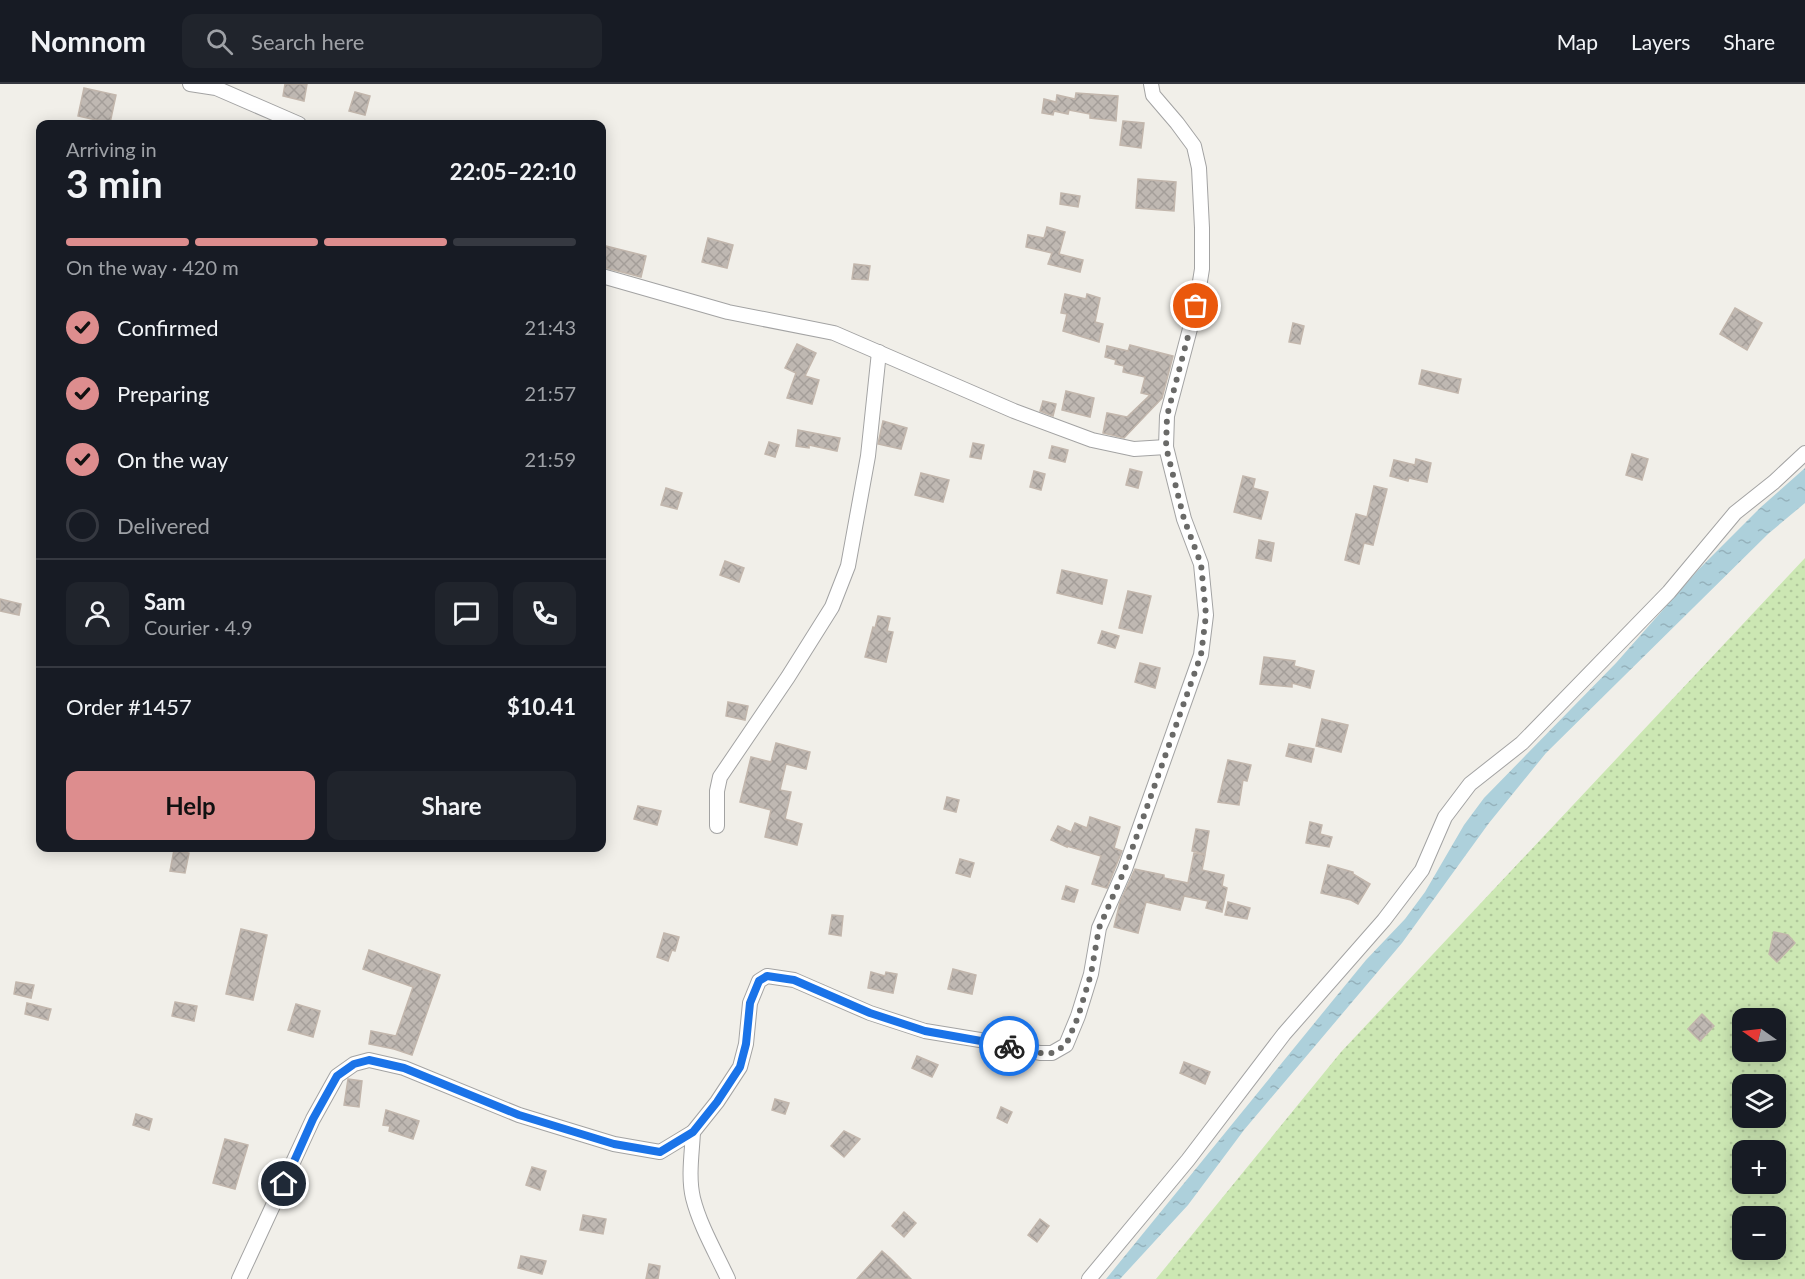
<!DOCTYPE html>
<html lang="en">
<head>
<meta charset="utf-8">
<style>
  :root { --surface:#171b24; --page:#20242c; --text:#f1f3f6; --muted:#9ea1a6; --line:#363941; --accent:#dd8d8e }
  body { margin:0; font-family:Lato,sans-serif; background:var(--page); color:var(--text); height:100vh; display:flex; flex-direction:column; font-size:22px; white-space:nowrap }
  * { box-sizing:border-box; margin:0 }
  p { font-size:20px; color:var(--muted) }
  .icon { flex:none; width:33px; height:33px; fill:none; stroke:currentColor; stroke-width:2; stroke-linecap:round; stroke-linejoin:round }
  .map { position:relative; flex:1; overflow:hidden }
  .sheet { position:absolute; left:36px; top:36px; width:570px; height:732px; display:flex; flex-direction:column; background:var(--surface); border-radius:12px; box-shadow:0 3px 15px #0003 }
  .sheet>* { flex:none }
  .needle { width:39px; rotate:284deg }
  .controls { position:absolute; left:1732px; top:924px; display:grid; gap:12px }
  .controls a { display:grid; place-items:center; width:54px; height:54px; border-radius:12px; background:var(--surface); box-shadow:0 3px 15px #0003; font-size:30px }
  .pin { position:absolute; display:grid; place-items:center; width:51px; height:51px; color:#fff; margin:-26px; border:3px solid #fff; border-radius:50%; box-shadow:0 2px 6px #0007 }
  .courier { position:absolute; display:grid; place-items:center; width:60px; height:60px; margin:-30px; border:4px solid #1a73e8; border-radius:50%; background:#fff; color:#222; box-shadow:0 2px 8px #0007 }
  .head em { font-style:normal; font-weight:700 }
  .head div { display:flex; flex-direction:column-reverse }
  .head { display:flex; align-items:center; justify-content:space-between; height:102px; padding:0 30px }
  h1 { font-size:39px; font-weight:700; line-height:45px }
  .bar { display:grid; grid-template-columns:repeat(4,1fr); gap:9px 6px; align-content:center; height:72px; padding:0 30px }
  .bar i { height:8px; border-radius:4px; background:var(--line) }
  .bar .on { background:var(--accent) }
  .bar p { grid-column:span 4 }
  .line { display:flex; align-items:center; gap:15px; padding:0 30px; border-top:2px solid var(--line) }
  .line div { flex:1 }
  .round { display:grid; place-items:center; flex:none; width:63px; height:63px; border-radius:12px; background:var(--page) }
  ol { padding:0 30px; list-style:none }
  li { display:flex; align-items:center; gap:18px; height:66px }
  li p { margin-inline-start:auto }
  li .icon { padding:6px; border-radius:50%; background:var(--accent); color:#111; stroke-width:4 }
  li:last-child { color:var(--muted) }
  li i { width:33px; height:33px; border:3px solid var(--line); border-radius:50% }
  .cta { display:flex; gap:12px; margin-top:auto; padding:12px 30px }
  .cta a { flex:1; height:69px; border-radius:12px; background:var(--accent); color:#111; font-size:24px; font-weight:700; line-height:69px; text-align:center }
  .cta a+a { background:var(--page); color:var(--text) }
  header { display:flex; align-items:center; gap:36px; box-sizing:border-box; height:84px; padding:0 30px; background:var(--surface); border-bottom:2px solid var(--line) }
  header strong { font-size:28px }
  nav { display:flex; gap:33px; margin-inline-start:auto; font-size:21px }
  .search { width:420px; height:54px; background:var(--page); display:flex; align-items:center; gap:15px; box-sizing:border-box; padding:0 21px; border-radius:12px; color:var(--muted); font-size:22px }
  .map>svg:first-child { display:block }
</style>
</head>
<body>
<header>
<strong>Nomnom</strong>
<div class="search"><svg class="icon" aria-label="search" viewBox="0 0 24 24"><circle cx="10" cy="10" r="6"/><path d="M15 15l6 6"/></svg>Search here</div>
<nav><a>Map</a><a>Layers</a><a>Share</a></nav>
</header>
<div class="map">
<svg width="1805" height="1195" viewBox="0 0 1805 1195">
  <defs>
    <pattern id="grass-dots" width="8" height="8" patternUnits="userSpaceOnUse" patternTransform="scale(1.5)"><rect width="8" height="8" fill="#cce7b3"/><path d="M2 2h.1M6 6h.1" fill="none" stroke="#afc69a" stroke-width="1.8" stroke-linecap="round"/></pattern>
    <pattern id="water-ripples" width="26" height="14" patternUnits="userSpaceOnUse" patternTransform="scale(1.5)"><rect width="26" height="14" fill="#add0db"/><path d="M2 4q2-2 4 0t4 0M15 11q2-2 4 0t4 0" fill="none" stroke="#95b2bc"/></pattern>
    <pattern id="building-cross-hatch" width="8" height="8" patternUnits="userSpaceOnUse" patternTransform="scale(1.5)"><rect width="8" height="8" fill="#bfb8b2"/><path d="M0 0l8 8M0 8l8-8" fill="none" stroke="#a49e99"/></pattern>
  </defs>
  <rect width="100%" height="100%" fill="#f1efe9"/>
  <path fill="url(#grass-dots)" fill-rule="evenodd" d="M1805 474V1195H1156L1341 968ZM1743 934H1776V968H1743ZM1743 1000H1776V1034H1743ZM1743 1066H1776V1100H1743ZM1743 1132H1776V1166H1743Z"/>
  <polygon fill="url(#water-ripples)" points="1805,384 1805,419 1768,450 1546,669 1489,739 1402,859 1244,1046 1188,1121 1120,1195 1106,1195 1334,915 1366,876 1405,835 1425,808 1464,741 1484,714 1616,579 1699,485 1761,423"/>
  <g fill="url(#building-cross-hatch)" stroke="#c2b6ac" stroke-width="1.5">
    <polygon points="285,0 307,0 304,17 283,12"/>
    <polygon points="84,4 116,11 110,39 78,32"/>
    <polygon points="355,8 370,12 365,31 349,27"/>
    <polygon points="1076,9 1118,12 1116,37 1090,34 1090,30 1069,26 1068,30 1054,27 1053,31 1042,29 1044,15 1056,18 1057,11 1075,15"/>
    <polygon points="1123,37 1144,39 1141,64 1120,61"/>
    <polygon points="1138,95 1176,98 1174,127 1136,124"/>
    <polygon points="1061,109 1080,112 1078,123 1060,120"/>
    <polygon points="1047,143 1065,148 1059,170 1083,176 1080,188 1048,180 1052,169 1026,163 1028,151 1044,154"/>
    <polygon points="708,154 733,161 727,184 702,178"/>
    <polygon points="602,161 646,172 641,193 602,183"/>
    <polygon points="854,180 870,182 868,196 852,195"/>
    <polygon points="1065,210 1086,215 1087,210 1100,214 1095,238 1103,240 1099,258 1063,247 1067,230 1061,229"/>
    <polygon points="1735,224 1762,239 1747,266 1720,250"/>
    <polygon points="1293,239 1304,242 1300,260 1289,258"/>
    <polygon points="797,260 816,269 805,292 819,296 812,320 787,314 796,289 785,284"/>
    <polygon points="1130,261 1173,272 1162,314 1124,354 1103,349 1107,329 1127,333 1150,311 1141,309 1145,293 1123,288 1124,282 1115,280 1116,276 1105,273 1107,262 1128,267"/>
    <polygon points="1422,286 1461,295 1458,309 1419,300"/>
    <polygon points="1066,307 1094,314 1090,333 1062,326"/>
    <polygon points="1043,317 1056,320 1053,332 1040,327"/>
    <polygon points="883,337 907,344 901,365 878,360"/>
    <polygon points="798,346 840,354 837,367 809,361 809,364 796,362"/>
    <polygon points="769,358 779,361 775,373 765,370"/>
    <polygon points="973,359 984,361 981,375 970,373"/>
    <polygon points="1052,362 1068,366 1065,378 1049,374"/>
    <polygon points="1632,370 1648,375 1642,396 1626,391"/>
    <polygon points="1416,375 1431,379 1427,398 1409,394 1408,397 1390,392 1394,376 1415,381"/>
    <polygon points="1130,385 1142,388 1138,404 1126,401"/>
    <polygon points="1034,387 1045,390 1041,406 1030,403"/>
    <polygon points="921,389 949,396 943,418 915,411"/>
    <polygon points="1243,392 1255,395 1253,404 1268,408 1261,435 1234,428"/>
    <polygon points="1374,402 1387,405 1373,461 1364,459 1359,480 1345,476 1356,430 1367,433"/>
    <polygon points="666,404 682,409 677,425 661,421"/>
    <polygon points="1259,456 1274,459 1271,477 1256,474"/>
    <polygon points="725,477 744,484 739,498 720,491"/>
    <polygon points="1062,486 1107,496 1102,520 1057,509"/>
    <polygon points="1128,507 1151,512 1142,549 1119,544"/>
    <polygon points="0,515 21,520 19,531 0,527"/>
    <polygon points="878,532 890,534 887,547 893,548 886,578 865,573 873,543 875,544"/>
    <polygon points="1102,547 1119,552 1115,564 1098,559"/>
    <polygon points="1264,573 1295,577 1294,582 1314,587 1310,604 1292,599 1292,603 1260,600"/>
    <polygon points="1140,579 1160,584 1155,604 1135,598"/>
    <polygon points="728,618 748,622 745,636 726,632"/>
    <polygon points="1322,635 1348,641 1341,668 1316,662"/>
    <polygon points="776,659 810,668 806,685 786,680 780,706 791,708 785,735 802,740 797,761 765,753 771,726 740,718 751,673 771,678"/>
    <polygon points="1289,660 1314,665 1311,678 1286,672"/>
    <polygon points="1228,676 1251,681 1247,697 1243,696 1239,721 1218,718"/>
    <polygon points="947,713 959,716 956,728 944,725"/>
    <polygon points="638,722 661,727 657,741 634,735"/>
    <polygon points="1090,733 1120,743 1114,764 1122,767 1107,804 1092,800 1101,772 1067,762 1067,763 1051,756 1058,742 1071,748 1075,739 1087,744"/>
    <polygon points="1310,738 1322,741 1320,750 1332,753 1329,763 1306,759"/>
    <polygon points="1196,745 1209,747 1205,770 1192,767"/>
    <polygon points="174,766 189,769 185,789 170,787"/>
    <polygon points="1194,769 1205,771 1202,786 1224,791 1222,802 1227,804 1222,828 1206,824 1208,817 1184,812 1180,826 1146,818 1138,849 1114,843 1120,818 1135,785 1164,791 1164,794 1188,799"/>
    <polygon points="960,775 974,779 970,793 956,789"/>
    <polygon points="1328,781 1353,788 1353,790 1370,800 1358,820 1351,816 1321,809"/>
    <polygon points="1066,802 1078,806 1074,818 1062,815"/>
    <polygon points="1228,818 1250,824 1247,835 1225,831"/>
    <polygon points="832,831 843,832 841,852 829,850"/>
    <polygon points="241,845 267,851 253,916 226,910"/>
    <polygon points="1774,848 1788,851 1795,859 1777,878 1769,870"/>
    <polygon points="664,849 679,853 675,867 672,866 668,877 657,873"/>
    <polygon points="369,866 440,891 412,971 394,965 369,960 371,947 396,952 413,903 363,885"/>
    <polygon points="953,885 976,891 972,910 948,905"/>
    <polygon points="871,888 885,892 886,888 897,890 893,909 868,904"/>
    <polygon points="16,898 34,901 31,914 14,910"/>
    <polygon points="175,918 197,922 194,937 172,932"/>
    <polygon points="27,919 51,925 48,936 25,930"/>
    <polygon points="296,920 320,927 313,953 288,946"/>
    <polygon points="1702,930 1714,942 1700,957 1688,945"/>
    <polygon points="917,972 938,981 932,993 912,984"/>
    <polygon points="1184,978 1210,988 1205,1000 1180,989"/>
    <polygon points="348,995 362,997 359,1023 344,1021"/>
    <polygon points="775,1015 789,1019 785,1030 772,1026"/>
    <polygon points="1001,1023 1012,1028 1007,1039 997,1034"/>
    <polygon points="386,1026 419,1037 413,1055 389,1047 390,1042 383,1041"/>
    <polygon points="136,1030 152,1035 149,1046 133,1041"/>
    <polygon points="844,1047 860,1055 844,1073 831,1062"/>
    <polygon points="225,1055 248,1061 235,1105 213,1099"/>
    <polygon points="532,1083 546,1087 540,1106 526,1101"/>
    <polygon points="904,1128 916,1139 904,1153 892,1142"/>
    <polygon points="583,1131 606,1135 603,1150 580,1146"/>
    <polygon points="1040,1135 1049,1142 1037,1158 1028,1151"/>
    <polygon points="882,1167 890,1174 911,1195 857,1195"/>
    <polygon points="521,1172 546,1177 542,1190 518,1184"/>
    <polygon points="649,1180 660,1182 658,1195 646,1195"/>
  </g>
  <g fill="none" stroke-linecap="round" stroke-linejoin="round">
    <g stroke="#a3a3a3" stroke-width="16">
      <g id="minor">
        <polyline points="190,0 216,4 299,40"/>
        <polyline points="602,192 728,228 834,249 1014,327 1092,356 1134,365 1166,363"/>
        <polyline points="717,742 717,707 720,693 788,593 832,523 848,482 868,372 879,268"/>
        <path d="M693 1048C692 1069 688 1093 693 1114 700 1142 716 1169 728 1195"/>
        <polyline points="239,1195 313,1035 337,992 354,980 369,976 404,984 519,1031 614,1060 660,1068 693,1048 717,1018 740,983 746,960 750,919 759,897 767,892 794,896 870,929 925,947 980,956 1040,969 1052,969 1066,961 1078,932 1091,890 1099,844 1125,785 1201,571 1206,531 1201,480 1184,435 1166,363 1167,332 1196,222 1202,185 1202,144 1199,84 1194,62 1177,39 1153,11 1151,0"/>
        <polyline points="1089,1195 1188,1076 1284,950 1384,836 1422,786 1445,733 1470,700 1522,659 1669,508 1735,429 1774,398 1805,369"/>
      </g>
    </g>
    <use href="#minor" stroke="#fff" stroke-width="14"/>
  </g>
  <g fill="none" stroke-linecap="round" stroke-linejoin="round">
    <polyline stroke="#6a6a68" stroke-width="6" stroke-dasharray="0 10.8" points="1009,962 1040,969 1052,969 1066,961 1078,933 1091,890 1099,844 1125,785 1201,571 1206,531 1201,480 1184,435 1166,363 1167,332 1196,222"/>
    <polyline stroke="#1a73e8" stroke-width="8" points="284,1100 313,1035 337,992 354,980 369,976 404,984 519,1031 614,1060 660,1068 693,1048 717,1018 740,983 746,960 750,919 759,897 767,892 794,896 870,929 925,947 1009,962"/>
  </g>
</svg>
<div class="controls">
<a><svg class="needle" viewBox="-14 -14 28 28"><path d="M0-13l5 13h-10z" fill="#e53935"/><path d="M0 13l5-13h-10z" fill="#9ea1a6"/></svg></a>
<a><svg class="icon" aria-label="layers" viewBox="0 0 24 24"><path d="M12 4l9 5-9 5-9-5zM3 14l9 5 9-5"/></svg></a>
<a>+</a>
<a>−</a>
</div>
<div class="pin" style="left:1196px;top:222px;background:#ea580c"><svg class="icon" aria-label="bag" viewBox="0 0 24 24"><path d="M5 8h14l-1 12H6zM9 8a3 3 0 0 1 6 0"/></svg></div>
<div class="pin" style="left:284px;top:1100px;background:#1f2937"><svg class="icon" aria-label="home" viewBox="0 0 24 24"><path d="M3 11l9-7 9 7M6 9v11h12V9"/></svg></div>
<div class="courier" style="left:1009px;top:962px"><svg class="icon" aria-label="bike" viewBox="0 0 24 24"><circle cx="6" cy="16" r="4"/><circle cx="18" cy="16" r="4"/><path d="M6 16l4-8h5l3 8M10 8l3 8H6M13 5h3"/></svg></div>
<section class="sheet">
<div class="head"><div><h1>3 min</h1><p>Arriving in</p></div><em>22:05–22:10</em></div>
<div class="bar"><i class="on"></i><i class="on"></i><i class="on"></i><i></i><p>On the way · 420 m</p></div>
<ol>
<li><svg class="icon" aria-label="check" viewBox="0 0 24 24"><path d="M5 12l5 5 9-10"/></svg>Confirmed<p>21:43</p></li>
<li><svg class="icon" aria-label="check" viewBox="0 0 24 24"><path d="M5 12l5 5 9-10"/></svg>Preparing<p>21:57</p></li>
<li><svg class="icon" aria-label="check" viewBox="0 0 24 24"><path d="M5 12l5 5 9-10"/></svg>On the way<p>21:59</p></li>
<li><i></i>Delivered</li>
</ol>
<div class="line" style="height:108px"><a class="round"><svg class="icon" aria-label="person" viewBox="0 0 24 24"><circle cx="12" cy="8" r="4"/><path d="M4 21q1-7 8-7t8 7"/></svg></a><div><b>Sam</b><p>Courier · 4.9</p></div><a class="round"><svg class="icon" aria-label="chat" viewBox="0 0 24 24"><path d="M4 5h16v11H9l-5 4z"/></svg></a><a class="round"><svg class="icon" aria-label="phone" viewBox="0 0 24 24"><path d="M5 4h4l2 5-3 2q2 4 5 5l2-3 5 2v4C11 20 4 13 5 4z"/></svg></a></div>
<div class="line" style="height:78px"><div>Order #1457</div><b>$10.41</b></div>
<div class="cta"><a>Help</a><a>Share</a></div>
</section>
</div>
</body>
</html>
